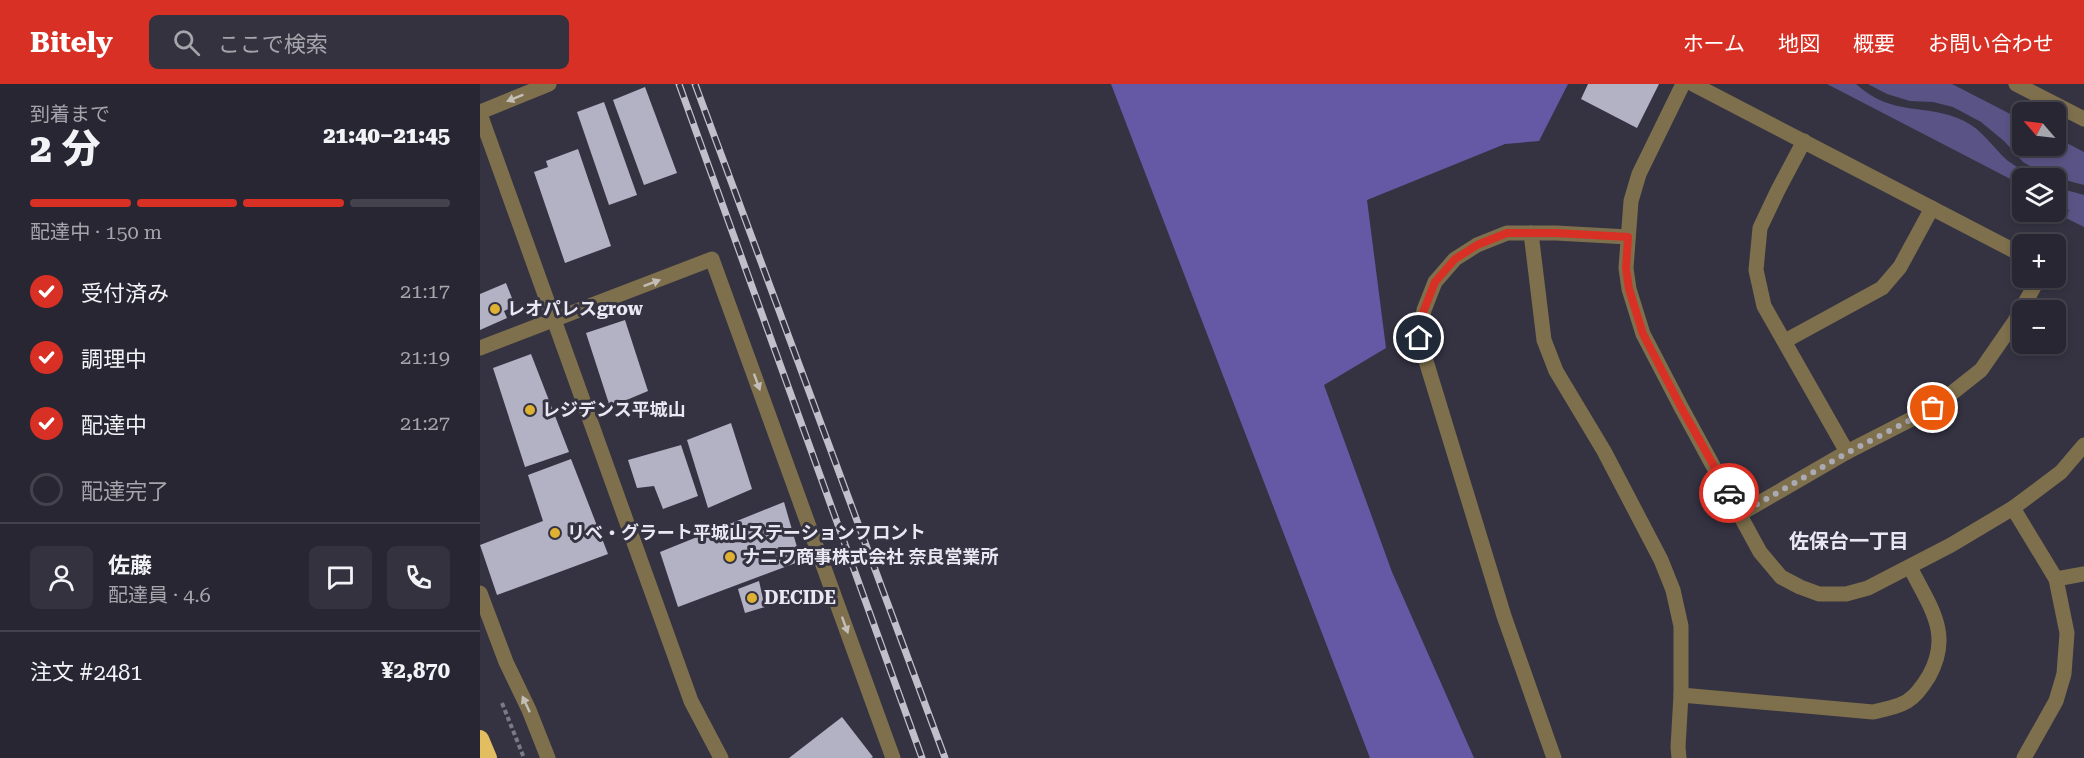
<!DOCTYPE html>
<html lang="ja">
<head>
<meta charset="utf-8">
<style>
  :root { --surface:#282632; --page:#34323e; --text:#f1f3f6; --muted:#a5a5ac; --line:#44434d; --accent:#d93025 }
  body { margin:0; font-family:"Roboto Serif","Noto Sans JP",serif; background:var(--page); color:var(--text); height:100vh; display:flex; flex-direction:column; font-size:22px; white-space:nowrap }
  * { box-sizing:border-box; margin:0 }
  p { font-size:20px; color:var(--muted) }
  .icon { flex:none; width:33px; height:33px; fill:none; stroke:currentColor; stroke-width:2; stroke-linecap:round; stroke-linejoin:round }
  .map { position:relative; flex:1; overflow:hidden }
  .side { display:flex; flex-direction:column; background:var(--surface); width:480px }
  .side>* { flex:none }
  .needle { width:39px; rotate:298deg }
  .controls { position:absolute; left:1532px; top:18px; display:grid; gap:12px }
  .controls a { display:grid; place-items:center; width:54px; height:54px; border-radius:9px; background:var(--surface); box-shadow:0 3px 9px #0003,0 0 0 2px var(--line); font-size:30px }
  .pin { position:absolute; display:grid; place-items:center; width:51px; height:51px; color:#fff; margin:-26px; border:3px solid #fff; border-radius:50%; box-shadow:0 2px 6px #0007 }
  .courier { position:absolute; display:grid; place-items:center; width:60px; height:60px; margin:-30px; border:4px solid #d93025; border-radius:50%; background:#fff; color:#222; box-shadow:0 2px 8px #0007 }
  .head em { font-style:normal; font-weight:800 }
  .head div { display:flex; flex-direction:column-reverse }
  .head { display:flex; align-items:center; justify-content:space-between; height:102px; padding:0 30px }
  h1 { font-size:39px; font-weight:800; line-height:45px }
  .bar { display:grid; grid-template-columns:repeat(4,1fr); gap:9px 6px; align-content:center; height:72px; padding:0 30px }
  .bar i { height:8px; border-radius:4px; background:var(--line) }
  .bar .selected { background:var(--accent) }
  .bar p { grid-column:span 4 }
  .line { display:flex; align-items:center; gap:15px; padding:0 30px; border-top:2px solid var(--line) }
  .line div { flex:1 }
  .round { display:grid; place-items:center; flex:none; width:63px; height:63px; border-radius:9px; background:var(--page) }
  ol { padding:0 30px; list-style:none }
  li { display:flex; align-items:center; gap:18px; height:66px }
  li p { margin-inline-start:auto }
  li .icon { padding:6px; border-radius:50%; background:var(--accent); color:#fff; stroke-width:4 }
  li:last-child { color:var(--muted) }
  li i { width:33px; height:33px; border:3px solid var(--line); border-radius:50% }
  header { display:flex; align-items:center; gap:36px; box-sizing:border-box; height:84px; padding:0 30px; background:var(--accent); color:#fff }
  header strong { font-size:28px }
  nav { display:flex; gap:33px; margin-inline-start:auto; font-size:21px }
  .search { width:420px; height:54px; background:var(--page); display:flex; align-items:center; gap:15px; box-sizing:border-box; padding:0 21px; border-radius:9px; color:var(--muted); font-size:22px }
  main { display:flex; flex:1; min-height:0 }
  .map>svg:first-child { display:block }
</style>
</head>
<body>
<header>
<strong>Bitely</strong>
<div class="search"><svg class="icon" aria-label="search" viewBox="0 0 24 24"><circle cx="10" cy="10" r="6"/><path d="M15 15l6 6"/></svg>ここで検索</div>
<nav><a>ホーム</a><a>地図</a><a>概要</a><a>お問い合わせ</a></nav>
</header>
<main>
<section class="side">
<div class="head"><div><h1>2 分</h1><p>到着まで</p></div><em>21:40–21:45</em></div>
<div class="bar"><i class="selected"></i><i class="selected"></i><i class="selected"></i><i></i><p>配達中 · 150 m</p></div>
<ol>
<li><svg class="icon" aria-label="check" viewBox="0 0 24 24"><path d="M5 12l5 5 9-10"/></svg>受付済み<p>21:17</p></li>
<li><svg class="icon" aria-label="check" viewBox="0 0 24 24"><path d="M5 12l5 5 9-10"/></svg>調理中<p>21:19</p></li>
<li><svg class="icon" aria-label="check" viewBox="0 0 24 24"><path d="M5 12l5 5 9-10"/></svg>配達中<p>21:27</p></li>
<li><i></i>配達完了</li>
</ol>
<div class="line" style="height:108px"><a class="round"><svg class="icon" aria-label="person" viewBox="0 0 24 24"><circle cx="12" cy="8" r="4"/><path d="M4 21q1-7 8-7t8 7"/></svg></a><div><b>佐藤</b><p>配達員 · 4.6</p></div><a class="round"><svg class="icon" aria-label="chat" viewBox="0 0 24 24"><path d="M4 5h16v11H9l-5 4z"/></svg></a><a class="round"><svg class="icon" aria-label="phone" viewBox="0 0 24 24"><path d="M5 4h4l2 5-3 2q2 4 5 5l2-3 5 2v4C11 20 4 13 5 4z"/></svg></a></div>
<div class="line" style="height:78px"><div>注文 #2481</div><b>¥2,870</b></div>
</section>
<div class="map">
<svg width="1604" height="674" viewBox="0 0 1604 674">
  <rect width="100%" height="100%" fill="#353342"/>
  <g fill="#5a5486">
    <path d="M1347 0H1376C1413 34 1445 18 1484 37 1503 46 1512 63 1528 77 1537 83 1546 89 1556 94H1542V101Z"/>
    <polygon points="1388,0 1472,0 1542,36 1542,62 1575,62 1575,53 1604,68 1604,101 1566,91 1543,78 1524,57 1501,38 1473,23 1453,18 1430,17 1407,10"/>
    <polygon points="1575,103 1604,111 1604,143 1586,134 1589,126 1575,119"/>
  </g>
  <polygon fill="#6559a6" points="631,0 1088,0 1059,57 1025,60 887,116 906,264 844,301 912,488 994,674 890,674"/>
  <g fill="#b3b2c5">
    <polygon points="1108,0 1179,0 1157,44 1101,15"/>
    <polygon points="165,3 197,89 164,101 133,16"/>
    <polygon points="124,18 157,111 129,121 97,28"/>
    <polygon points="98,65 131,162 85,179 54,88 68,83 66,77"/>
    <polygon points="26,199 35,222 24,227 27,234 0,246 0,210"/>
    <polygon points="145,236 168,307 130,323 106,249"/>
    <polygon points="51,270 89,368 45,383 13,284"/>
    <polygon points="251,339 272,405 228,424 207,356"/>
    <polygon points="201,361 218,412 183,425 174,402 157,404 148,376"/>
    <polygon points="91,375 128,470 17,511 0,461 63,437 48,391"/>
    <polygon points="304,418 321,477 198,523 180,468"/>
    <polygon points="279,497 285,523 265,529 258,505"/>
    <polygon points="362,633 393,673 391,674 309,674"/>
  </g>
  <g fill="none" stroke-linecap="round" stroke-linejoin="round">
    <polyline stroke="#7b7a87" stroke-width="4" stroke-dasharray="4.5 3" stroke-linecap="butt" points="22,619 44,674"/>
    <g stroke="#7e704c" stroke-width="15">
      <polyline points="1203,0 1159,90 1151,117 1146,184 1149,205 1163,250 1201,323 1280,468 1301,493 1320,503 1339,510 1366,510 1388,504 1471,461 1533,424 1581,388 1604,361"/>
      <polyline points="1213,0 1542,171"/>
      <polyline points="1536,0 1604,35"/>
      <polyline points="0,28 69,0"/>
      <polyline points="0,30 211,617 241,674"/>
      <polyline points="1324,57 1298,106 1280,144 1276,186 1284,222 1367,368"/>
      <polyline points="1051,149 1064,256 1076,287 1124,367 1181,476 1193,506 1201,542 1201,611 1198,663 1199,674"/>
      <polyline points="1305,257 1402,204 1420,183 1452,124"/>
      <polyline points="0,264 232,175 413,674"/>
      <polyline points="1533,424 1576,495 1587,549 1584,590 1576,617 1544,674"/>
      <polyline points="1260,430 1367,368 1453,324 1501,286 1535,237 1556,199 1554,194"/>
      <polyline points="1576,495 1604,490"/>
      <polyline points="0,509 26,578 49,626 68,674"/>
      <path d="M1201 611 1393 628C1424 621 1432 620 1449 592 1473 549 1449 522 1430 483"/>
      <polyline points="1074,674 1024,532 939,254 944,226 955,198 975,175 997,161 1027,149 1076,149 1148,153"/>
    </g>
    <polyline stroke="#e2be61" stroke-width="18" points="0,655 8,674"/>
    <g stroke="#c0bfca" stroke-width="7">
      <g id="rail">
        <polyline points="199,0 442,674"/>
        <polyline points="215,0 465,674"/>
      </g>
    </g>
    <use href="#rail" stroke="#353342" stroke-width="4.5" stroke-dasharray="14" stroke-linecap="butt"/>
  </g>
  <defs><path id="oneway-solid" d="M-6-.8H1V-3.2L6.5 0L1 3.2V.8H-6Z" transform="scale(1.5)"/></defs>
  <g fill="#c4beb8">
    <use href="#oneway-solid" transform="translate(35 14) rotate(158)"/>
    <use href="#oneway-solid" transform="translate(172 199) rotate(-21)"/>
    <use href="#oneway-solid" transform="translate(277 298) rotate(70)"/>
    <use href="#oneway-solid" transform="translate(365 541) rotate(70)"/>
    <use href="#oneway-solid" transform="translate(46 620) rotate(-115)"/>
  </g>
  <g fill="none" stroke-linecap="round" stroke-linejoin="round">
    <polyline stroke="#aaa9b4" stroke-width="6" stroke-dasharray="0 10.8" points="1249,409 1260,430 1367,369 1453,324"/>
    <polyline stroke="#d93025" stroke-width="8" points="939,254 944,226 955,198 975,175 997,161 1027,149 1076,149 1148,153 1146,184 1149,205 1163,250 1201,323 1249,409"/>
  </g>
  <g fill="#deb133" stroke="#353342" stroke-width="2">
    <circle cx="15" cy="225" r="6"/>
    <circle cx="50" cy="326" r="6"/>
    <circle cx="75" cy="449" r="6"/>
    <circle cx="250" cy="473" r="6"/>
    <circle cx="272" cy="514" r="6"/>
  </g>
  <g text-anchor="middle" stroke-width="6" stroke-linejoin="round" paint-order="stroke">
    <g font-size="18" font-weight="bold" fill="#e9e8f2" stroke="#353342" text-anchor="start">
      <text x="27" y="231">レオパレスgrow</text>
      <text x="62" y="332">レジデンス平城山</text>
      <text x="87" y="455">リベ・グラート平城山ステーションフロント</text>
      <text x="262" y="479">ナニワ商事株式会社 奈良営業所</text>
      <text x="284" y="520">DECIDE</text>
    </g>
    <g font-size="20" font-weight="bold" fill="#e9e8f2" stroke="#353342">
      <text x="1369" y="464">佐保台一丁目</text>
    </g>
  </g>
</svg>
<div class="controls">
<a><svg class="needle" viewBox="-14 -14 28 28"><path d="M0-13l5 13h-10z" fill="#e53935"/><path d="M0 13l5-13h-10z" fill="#a5a5ac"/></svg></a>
<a><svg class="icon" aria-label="layers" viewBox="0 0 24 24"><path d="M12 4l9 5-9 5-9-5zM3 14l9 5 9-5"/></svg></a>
<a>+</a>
<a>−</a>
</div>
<div class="pin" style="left:1453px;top:324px;background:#ea580c"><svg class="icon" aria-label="bag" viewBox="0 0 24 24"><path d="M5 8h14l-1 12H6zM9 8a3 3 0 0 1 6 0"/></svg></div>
<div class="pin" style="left:939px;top:254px;background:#1f2937"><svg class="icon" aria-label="home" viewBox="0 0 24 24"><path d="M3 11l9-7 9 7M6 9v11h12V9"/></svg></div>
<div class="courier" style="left:1249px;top:409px"><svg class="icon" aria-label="car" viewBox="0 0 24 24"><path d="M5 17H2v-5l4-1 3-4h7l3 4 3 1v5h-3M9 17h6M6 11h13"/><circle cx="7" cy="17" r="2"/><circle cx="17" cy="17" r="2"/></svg></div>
</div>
</main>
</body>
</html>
